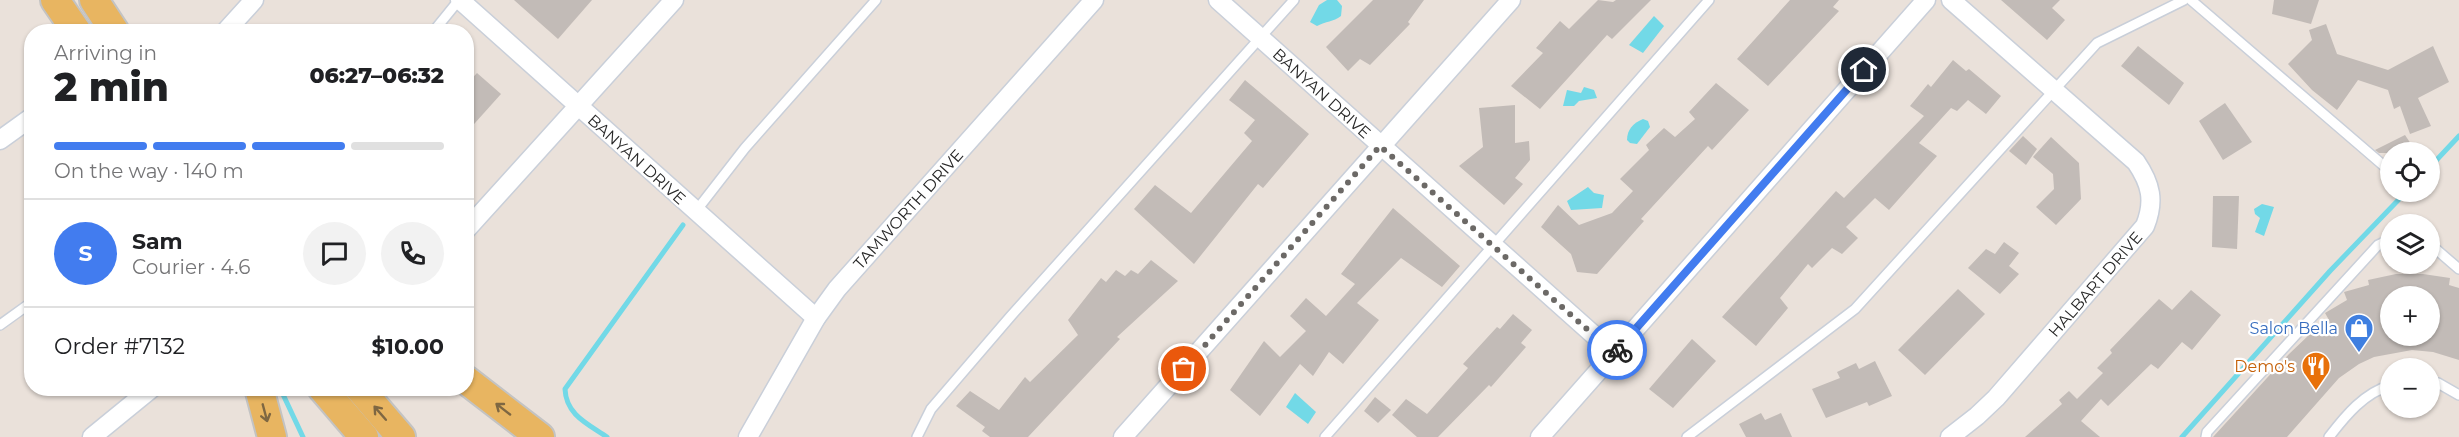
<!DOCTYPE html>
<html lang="en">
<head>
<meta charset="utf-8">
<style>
  :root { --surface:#fff; --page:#f2f2f2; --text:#202124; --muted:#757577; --line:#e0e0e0; --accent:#427cef }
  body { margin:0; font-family:Montserrat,sans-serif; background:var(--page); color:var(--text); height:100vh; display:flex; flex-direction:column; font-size:22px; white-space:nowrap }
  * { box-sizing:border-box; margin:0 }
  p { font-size:20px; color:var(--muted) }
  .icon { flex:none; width:33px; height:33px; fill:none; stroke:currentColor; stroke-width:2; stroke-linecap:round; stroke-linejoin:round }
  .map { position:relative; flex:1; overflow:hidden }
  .side { position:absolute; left:24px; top:24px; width:450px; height:372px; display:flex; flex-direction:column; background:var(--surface); border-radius:24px; box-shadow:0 2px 4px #0004 }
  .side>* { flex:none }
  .tools { position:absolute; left:2380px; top:142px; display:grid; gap:12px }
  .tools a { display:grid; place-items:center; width:60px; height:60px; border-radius:50%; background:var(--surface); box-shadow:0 2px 4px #0004; font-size:30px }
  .pin { position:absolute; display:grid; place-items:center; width:51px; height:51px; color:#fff; margin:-26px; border:3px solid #fff; border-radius:50%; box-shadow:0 2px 6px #0007 }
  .courier { position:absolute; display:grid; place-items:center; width:60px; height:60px; margin:-30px; border:4px solid #427cef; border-radius:50%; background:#fff; color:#222; box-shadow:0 2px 8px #0007 }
  .overview em { font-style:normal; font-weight:800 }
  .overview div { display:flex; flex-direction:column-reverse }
  .overview { display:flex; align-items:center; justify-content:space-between; height:102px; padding:0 30px }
  h1 { font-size:39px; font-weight:800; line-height:45px }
  .bar { display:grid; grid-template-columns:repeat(4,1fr); gap:9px 6px; align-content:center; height:72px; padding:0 30px }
  .bar i { height:8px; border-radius:4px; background:var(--line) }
  .bar .active { background:var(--accent) }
  .bar p { grid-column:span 4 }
  .line { display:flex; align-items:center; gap:15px; padding:0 30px; border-top:2px solid var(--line) }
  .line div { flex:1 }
  .round { display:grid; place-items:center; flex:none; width:63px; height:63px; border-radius:32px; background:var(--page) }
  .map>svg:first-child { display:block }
</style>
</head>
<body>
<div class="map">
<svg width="2459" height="437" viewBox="0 0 2459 437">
  <rect width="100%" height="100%" fill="#eae1da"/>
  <g fill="#72d9e7">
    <path d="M1327 0H1337L1342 6 1341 16C1333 22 1326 21 1317 26L1310 22 1319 5Z"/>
    <polygon points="1654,16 1664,26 1643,53 1629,45"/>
    <polygon points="1584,87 1594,90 1597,98 1579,101 1574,106 1563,106 1567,90 1581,93"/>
    <path d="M1643 119 1648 121 1650 127 1637 144 1630 143 1627 140C1627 130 1633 123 1643 119Z"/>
    <polygon points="1588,187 1594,193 1604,195 1602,208 1571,210 1567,201"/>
    <polygon points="2262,204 2274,207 2264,236 2255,232 2260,218 2255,214 2254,209"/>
    <polygon points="1295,393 1316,412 1308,424 1286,407"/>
  </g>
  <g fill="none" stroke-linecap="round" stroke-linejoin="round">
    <g stroke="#72d9e7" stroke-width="5">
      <polyline points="2430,167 2459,136"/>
      <polyline points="280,388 303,437"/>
      <path d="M607 437C588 424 566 415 565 389L683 225"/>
      <polyline points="2182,437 2330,271 2406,192"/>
    </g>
  </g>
  <g fill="#c2bbb7" fill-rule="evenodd">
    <polygon points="514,0 592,0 558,39"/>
    <polygon points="1373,0 1424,0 1408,22 1410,24 1370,65 1360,59 1348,71 1326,47"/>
    <polygon points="1598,0 1613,2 1616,0 1651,0 1612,39 1607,35 1540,109 1511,86 1543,53 1536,48 1560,21 1569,29"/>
    <polygon points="1790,0 1839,0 1833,7 1839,11 1768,86 1737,59"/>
    <polygon points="2001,0 2060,0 2052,8 2065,20 2047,40"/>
    <polygon points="2274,0 2319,0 2311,24 2272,14"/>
    <polygon points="2326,24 2337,54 2388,70 2433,46 2449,82 2418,98 2431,126 2410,134 2400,106 2394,109 2388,90 2358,80 2337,110 2312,90 2288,64 2312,40 2309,30"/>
    <polygon points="2138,46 2184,83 2169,105 2121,66"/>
    <polygon points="1953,60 1966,71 1969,69 2001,96 1986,114 1968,100 1957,111 1951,108 1919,143 1937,156 1889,210 1875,198 1846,227 1858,238 1842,254 1832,248 1812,268 1808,264 1780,298 1788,308 1756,346 1722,317 1836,191 1844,198 1924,116 1910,106 1928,84 1931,87"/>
    <polygon points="477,73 501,94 466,133 466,85"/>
    <polygon points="1245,80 1309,134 1263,188 1258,184 1194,264 1134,209 1155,185 1191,213 1252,141 1244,133 1255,120 1229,100"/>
    <polygon points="1716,83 1749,110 1712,150 1708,146 1641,219 1644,221 1597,274 1577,272 1571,254 1541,227 1558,205 1579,225 1612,213 1633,191 1620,179 1649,150 1646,145 1664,128 1675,137 1695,119 1689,112"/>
    <polygon points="2225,103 2252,142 2223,160 2199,121"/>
    <polygon points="1515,105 1515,143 1529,141 1530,160 1515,178 1523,184 1504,205 1459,166 1483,147 1479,108"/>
    <polygon points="2405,135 2417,153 2379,153 2375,150"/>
    <polygon points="2023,136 2037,149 2026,165 2009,151"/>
    <polygon points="2051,137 2079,163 2081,199 2056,225 2036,207 2054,189 2053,174 2033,157"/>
    <polygon points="2213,196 2239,196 2237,249 2212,247"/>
    <polygon points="1393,208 1460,266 1442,287 1401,258 1357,303 1379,320 1343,364 1329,352 1313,376 1300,364 1260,416 1230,390 1264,341 1280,357 1306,331 1290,316 1306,298 1326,316 1355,284 1341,274"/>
    <polygon points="2004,242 2019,253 2009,266 2019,274 2000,294 1968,268 1986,249 1995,254"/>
    <polygon points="1151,260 1178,281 1117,337 1120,339 1028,437 990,437 982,431 985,427 956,406 970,391 999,410 1025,377 1030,382 1078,335 1068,320 1101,278 1106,282 1116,270 1125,276 1131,270 1138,274"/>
    <path d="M2396 274H2423L2450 278 2449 285 2459 288V360L2433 352 2412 350 2374 357 2359 364 2339 378 2287 437H2213L2289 354 2310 334 2329 320 2325 313 2347 300 2344 292 2369 285 2368 280ZM2391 297H2430V336H2391Z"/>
    <polygon points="1958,289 1985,314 1925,375 1898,350"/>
    <polygon points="2191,290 2221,315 2192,350 2182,342 2158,369 2151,364 2108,406 2101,399 2081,421 2100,437 2025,437 2062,404 2059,400 2069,391 2077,399 2103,373 2097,368 2112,353 2110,350 2159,299 2172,310"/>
    <polygon points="1513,314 1532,330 1521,343 1526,347 1491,387 1489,385 1438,437 1417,437 1392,415 1406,399 1427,414 1468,368 1463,364 1497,327 1500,329"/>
    <polygon points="1692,339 1716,361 1673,408 1649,389"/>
    <polygon points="1875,361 1892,396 1869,406 1867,402 1826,418 1812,389 1840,378 1837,372 1856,363 1859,369"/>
    <polygon points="1375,397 1391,410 1378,423 1364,411"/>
    <polygon points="1761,413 1765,420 1781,413 1792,437 1746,437 1739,424"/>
  </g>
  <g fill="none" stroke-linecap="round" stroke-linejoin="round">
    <g stroke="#c9cfd9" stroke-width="12">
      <g id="service">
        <polyline points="2191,0 2391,172"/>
        <polyline points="433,32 459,0"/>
        <polyline points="696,211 745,148 876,0"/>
        <polyline points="2430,244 2459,269"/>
        <polyline points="0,325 32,302"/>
        <polyline points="2430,382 2438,383 2459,395"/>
        <polyline points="917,437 931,409 1010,317 1294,0"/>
        <polyline points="1325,437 1709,0"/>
        <polyline points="1687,437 1855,309 2097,43 2184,0"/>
        <polyline points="2206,437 2207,432 2378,245 2391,239"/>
        <path d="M2329 437C2346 415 2364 393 2391 385"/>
      </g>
    </g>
    <g stroke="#c9cfd9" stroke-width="21">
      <g id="minor">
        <polyline points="460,0 816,318"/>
        <polyline points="1218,0 1614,353"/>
        <polyline points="225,32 254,0"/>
        <polyline points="0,140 32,117"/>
        <polyline points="466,230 674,0"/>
        <polyline points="92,437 152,388"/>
        <polyline points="748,437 816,318 837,289 1094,0"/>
        <polyline points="1123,437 1511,0"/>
        <polyline points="1540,437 1926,0"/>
        <path d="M1950 437 1977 416 1996 398 2145 226C2155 201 2151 184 2136 162L1951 0"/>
      </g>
    </g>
    <g stroke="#c3c3c3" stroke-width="32">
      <g id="primary">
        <polyline points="55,0 77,32"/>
        <polyline points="94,0 115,32"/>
        <polyline points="466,380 540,437"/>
        <polyline points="259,388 272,437"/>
        <polyline points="322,388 364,437"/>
        <polyline points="359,388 401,437"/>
      </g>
    </g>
    <use href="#service" stroke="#fff" stroke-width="9"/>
    <use href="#minor" stroke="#fff" stroke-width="18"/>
    <use href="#primary" stroke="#e8b561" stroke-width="28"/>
  </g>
  <defs><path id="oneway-shaft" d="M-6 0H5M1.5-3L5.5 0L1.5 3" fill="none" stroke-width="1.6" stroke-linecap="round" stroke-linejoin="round" transform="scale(1.5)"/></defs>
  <g stroke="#7e6742">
    <use href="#oneway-shaft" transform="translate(503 409) rotate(-142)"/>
    <use href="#oneway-shaft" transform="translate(265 413) rotate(75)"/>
    <use href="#oneway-shaft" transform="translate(380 413) rotate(-131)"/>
  </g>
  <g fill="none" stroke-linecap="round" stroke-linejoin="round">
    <polyline stroke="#6c6966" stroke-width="6" stroke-dasharray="0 10.8" points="1184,369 1380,146 1614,353 1617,350"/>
    <polyline stroke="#427cef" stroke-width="8" points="1617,350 1864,70"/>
  </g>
  <defs>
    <g id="shop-pin" transform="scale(1.5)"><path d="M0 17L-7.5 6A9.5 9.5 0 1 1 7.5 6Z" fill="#3f7fe0" stroke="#fff"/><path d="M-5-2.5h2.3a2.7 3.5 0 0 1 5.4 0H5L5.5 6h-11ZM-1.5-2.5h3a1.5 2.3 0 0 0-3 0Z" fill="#fff"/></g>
    <g id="restaurant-pin" transform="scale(1.5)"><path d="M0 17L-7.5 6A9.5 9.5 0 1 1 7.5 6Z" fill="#e8710a" stroke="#fff"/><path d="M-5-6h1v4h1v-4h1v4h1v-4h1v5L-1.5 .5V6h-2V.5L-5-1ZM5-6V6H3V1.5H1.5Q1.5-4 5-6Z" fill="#fff"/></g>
  </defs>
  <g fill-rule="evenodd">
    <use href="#shop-pin" x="2359" y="328"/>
    <use href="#restaurant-pin" x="2316" y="366"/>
  </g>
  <g text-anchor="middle" stroke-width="4.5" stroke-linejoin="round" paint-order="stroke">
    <g font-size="16" fill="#282828" stroke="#fff">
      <text transform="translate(1322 93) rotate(42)" y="6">BANYAN DRIVE</text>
      <text transform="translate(637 159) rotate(42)" y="6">BANYAN DRIVE</text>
      <text transform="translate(908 209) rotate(-48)" y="6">TAMWORTH DRIVE</text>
      <text transform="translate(2095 284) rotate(-49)" y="6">HALBART DRIVE</text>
    </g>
    <g font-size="16" fill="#366cbe" stroke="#fff" text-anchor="end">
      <text x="2338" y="334">Salon Bella</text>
    </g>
    <g font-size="16" fill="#c56008" stroke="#fff" text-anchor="end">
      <text x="2295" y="372">Demo's</text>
    </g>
  </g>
</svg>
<div class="tools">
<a><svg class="icon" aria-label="locate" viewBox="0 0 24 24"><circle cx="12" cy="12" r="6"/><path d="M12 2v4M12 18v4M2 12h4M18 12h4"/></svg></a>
<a><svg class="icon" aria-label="layers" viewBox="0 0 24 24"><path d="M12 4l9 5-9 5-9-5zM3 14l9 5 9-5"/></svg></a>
<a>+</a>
<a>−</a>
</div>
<div class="pin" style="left:1184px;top:369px;background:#ea580c"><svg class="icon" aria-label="bag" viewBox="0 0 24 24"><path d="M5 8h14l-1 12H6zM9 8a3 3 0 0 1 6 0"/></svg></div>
<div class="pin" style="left:1864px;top:70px;background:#1f2937"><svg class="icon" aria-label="home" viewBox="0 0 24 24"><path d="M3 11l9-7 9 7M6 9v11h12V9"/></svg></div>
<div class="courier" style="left:1617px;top:350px"><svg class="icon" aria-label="bike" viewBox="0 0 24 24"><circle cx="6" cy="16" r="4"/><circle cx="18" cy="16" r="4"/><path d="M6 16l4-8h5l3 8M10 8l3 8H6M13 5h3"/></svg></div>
<section class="side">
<div class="overview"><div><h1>2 min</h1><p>Arriving in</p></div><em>06:27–06:32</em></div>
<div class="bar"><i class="active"></i><i class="active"></i><i class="active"></i><i></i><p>On the way · 140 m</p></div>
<div class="line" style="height:108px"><b class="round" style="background:var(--accent);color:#fff">S</b><div><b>Sam</b><p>Courier · 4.6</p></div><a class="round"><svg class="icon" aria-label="chat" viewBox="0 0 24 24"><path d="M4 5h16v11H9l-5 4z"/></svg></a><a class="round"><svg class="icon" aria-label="phone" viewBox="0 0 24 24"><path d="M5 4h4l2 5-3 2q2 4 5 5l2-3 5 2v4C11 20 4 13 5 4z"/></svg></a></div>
<div class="line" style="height:78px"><div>Order #7132</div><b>$10.00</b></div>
</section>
</div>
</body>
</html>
